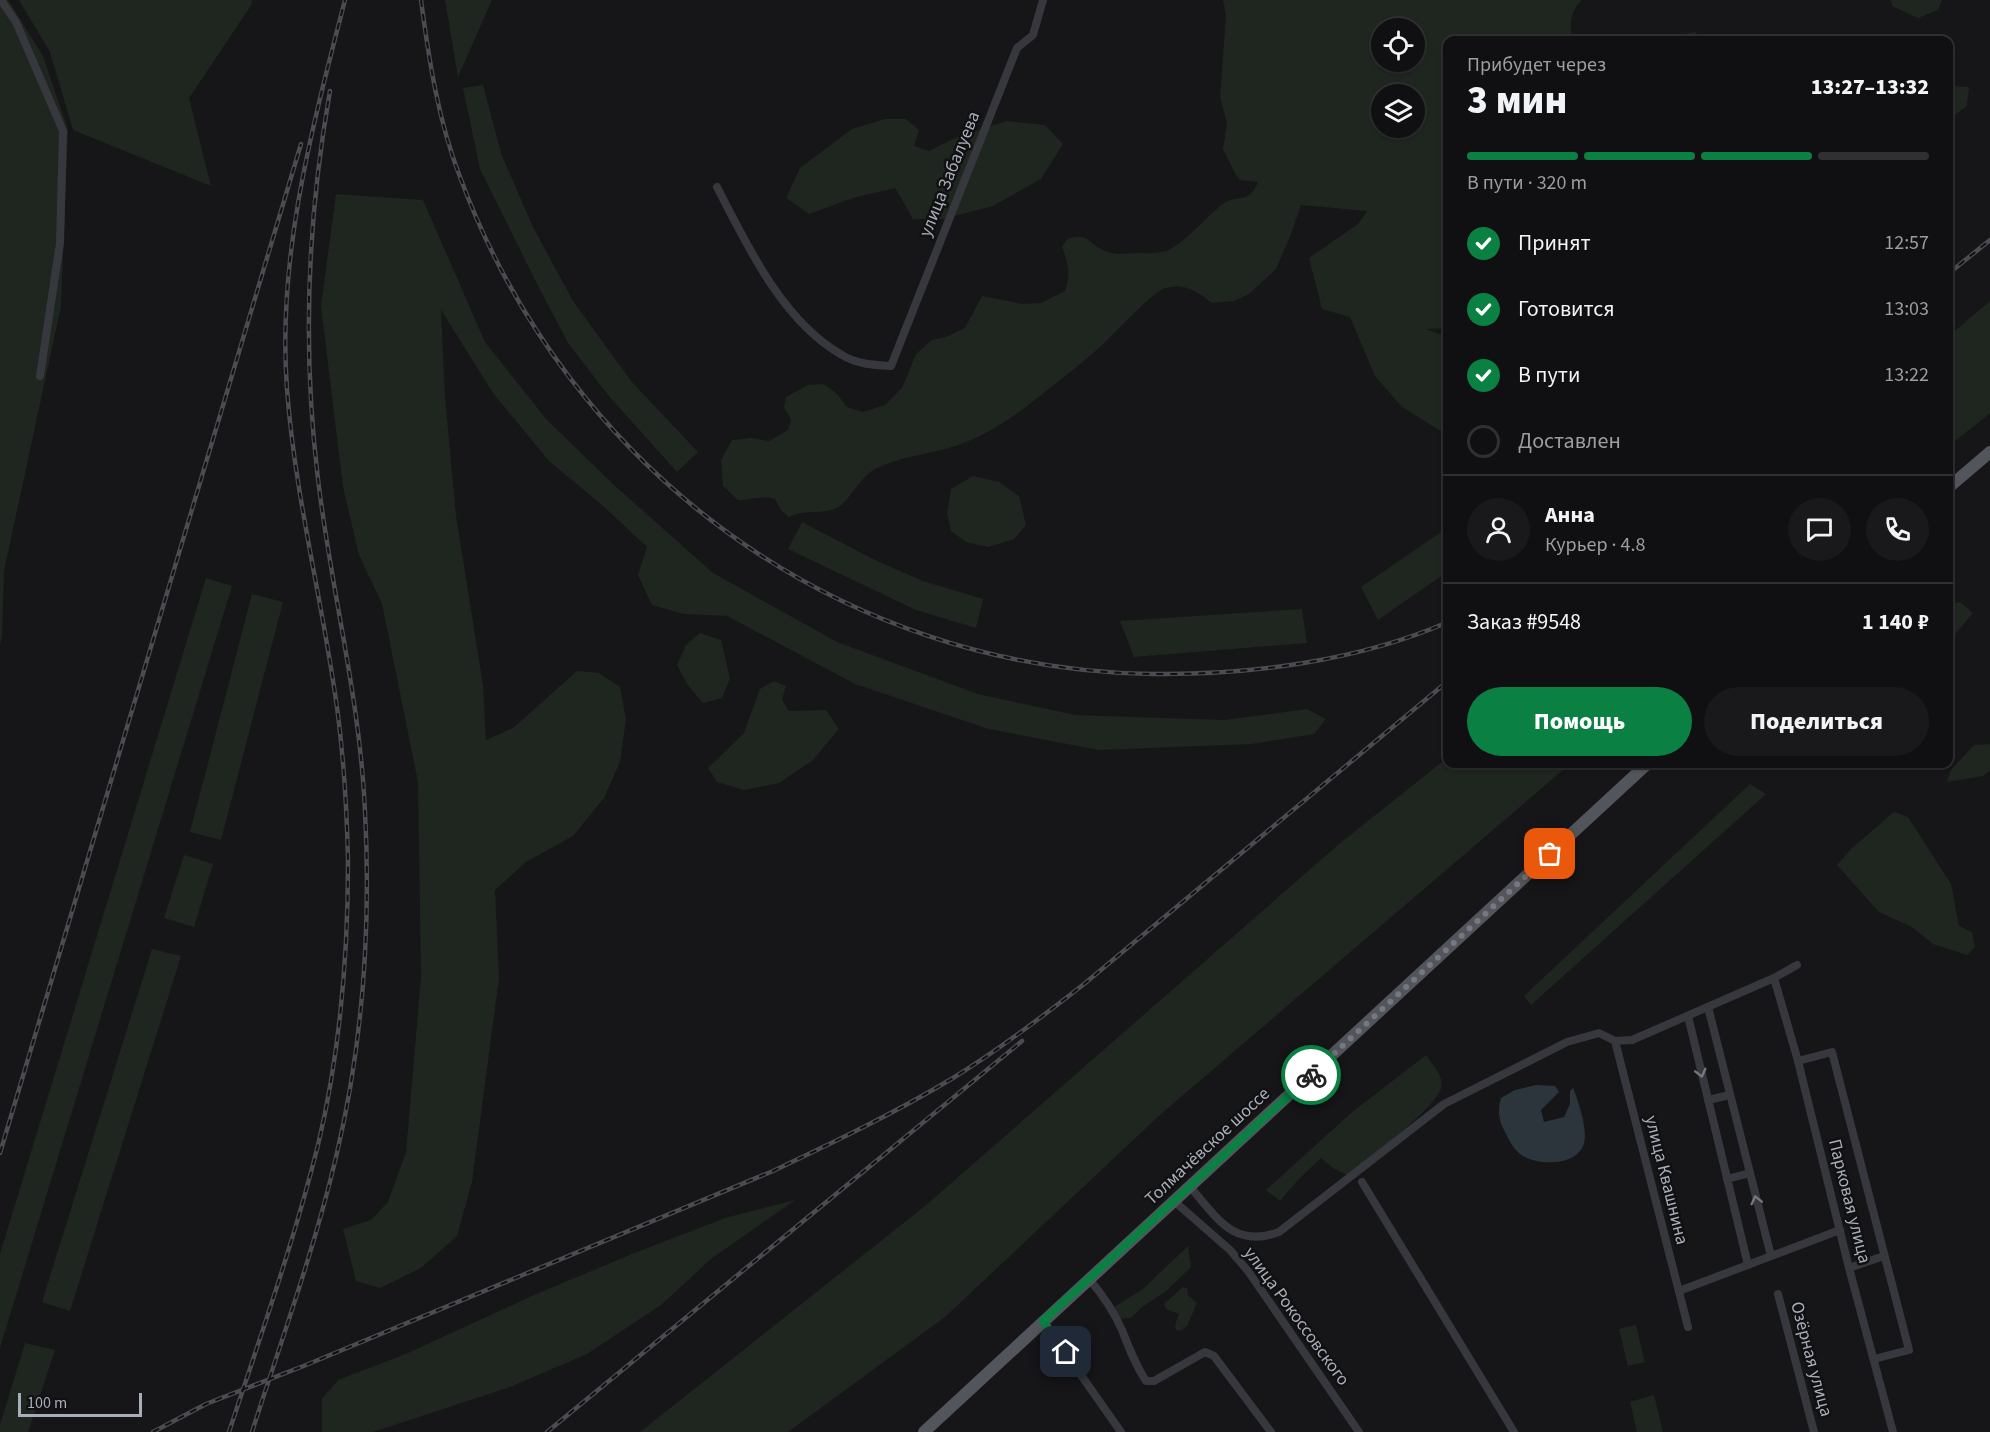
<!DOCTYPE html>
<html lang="ru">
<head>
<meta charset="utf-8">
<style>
  :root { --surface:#101012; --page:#19191b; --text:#f1f3f6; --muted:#9c9d9f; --line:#303032; --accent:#0b8043 }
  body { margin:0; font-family:"Source Sans 3",sans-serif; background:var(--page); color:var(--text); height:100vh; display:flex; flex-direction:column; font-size:22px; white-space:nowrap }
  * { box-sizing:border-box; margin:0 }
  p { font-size:20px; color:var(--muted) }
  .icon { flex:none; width:33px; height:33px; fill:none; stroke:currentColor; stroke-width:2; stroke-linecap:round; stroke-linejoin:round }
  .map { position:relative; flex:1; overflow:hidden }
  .details { position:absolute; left:1443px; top:36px; width:510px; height:732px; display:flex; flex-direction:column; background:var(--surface); border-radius:12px; box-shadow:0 2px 4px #0004,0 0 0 2px var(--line) }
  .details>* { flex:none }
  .buttons { position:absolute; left:1371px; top:18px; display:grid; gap:12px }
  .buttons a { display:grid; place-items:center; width:54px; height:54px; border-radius:50%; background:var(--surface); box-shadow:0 2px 4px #0004,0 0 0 2px var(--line); font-size:30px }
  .scale { position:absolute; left:18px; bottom:15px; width:124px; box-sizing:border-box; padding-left:6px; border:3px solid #a8adb8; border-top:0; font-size:16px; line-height:21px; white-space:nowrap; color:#a8adb8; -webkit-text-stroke:4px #111113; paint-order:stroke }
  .pin { position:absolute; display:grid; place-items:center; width:51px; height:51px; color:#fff; margin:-26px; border-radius:12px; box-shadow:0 3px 9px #0006 }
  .courier { position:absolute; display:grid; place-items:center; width:60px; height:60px; margin:-30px; border:4px solid #0b8043; border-radius:50%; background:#fff; color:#222; box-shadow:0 2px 8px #0007 }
  .headline em { font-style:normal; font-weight:800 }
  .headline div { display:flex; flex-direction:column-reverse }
  .headline { display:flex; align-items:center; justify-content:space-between; height:102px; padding:0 24px }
  h1 { font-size:39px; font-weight:800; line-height:45px }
  .bar { display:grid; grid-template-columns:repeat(4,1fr); gap:9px 6px; align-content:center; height:72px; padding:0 24px }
  .bar i { height:8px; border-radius:4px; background:var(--line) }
  .bar .selected { background:var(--accent) }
  .bar p { grid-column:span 4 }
  .line { display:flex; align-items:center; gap:15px; padding:0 24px; border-top:2px solid var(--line) }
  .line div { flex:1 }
  .round { display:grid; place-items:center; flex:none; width:63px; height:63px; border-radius:32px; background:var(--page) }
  ol { padding:0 24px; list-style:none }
  li { display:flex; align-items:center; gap:18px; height:66px }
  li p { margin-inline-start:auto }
  li .icon { padding:6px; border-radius:50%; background:var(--accent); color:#fff; stroke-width:4 }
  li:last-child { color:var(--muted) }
  li i { width:33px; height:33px; border:3px solid var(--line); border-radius:50% }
  .button { display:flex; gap:12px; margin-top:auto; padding:12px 24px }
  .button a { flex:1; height:69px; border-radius:36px; background:var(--accent); color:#fff; font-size:24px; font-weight:800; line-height:69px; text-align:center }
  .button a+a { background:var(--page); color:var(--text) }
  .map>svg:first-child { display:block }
</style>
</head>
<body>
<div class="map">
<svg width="1990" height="1432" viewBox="0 0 1990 1432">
  <rect width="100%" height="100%" fill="#161618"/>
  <g fill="#1e261f" fill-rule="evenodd">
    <polygon points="0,0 8,0 43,56 68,130 61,306 4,571 2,635 0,645"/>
    <polygon points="19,0 252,0 252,4 189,98 211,186 73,130 50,52"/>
    <polygon points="445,0 492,0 458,77"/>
    <path d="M1223 0H1582C1570 11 1569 26 1573 40H1448L1447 328 1426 329 1447 337V435L1402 407 1375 376 1350 317 1322 309 1309 258 1358 224 1367 211 1301 205 1290 237 1276 269 1249 294 1234 301 1212 303C1197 291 1183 282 1163 289 1152 293 1111 337 1099 348 1082 363 1064 377 1046 391 1017 415 986 437 949 448 924 455 898 457 875 469 859 478 849 502 837 508 820 515 805 509 789 517L781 510 775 499C761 495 752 500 738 500L723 486 721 460 732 440 751 438 769 441 788 430 791 420 784 407 786 397 808 385 824 384 837 394 847 407 863 412 885 405 902 388 916 354 932 340 946 337 965 328 982 296 1023 304 1041 303 1065 291C1071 274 1068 263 1062 247L1067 239C1088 232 1087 242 1103 250 1112 255 1124 254 1134 253 1144 253 1157 254 1166 251 1180 247 1207 217 1219 207 1234 192 1248 207 1258 182L1240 180 1236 175 1223 149 1227 123 1220 97 1226 15ZM1382 28H1414V62H1382ZM1382 94H1414V128H1382Z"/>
    <polygon points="1891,0 1942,0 1938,10 1918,18 1892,6"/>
    <polygon points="1696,32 1699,40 1656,40 1659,38"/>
    <polygon points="483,85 501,153 532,225 573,301 631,381 698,452 677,472 608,395 568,343 536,282 480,169 463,88"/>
    <polygon points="1952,86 1969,87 1967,106 1952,117 1949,116 1948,89"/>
    <polygon points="885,119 906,119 919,130 914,146 929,151 959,136 1007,121 1045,125 1063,144 1041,179 993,206 943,219 913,219 895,188 853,198 809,214 786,198 800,168 852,129"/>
    <polygon points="336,194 423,200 485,342 547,420 614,485 713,573 837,642 978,694 1075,715 1224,720 1307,709 1326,719 1314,734 1252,744 1099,750 989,729 855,684 727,616 684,614 652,605 638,575 647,547 602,505 549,461 493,393 441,310 445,397 456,516 483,685 486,740 513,728 577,671 599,673 620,687 626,719 620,762 604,798 573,836 526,862 495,890 499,978 472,1182 457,1236 421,1268 380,1288 356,1281 343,1229 371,1220 388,1202 406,1152 421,977 418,782 382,604 359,555 343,487 321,306"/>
    <polygon points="1990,301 1990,413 1949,446 1949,336"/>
    <polygon points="973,476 999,482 1019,496 1026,525 1014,539 988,547 966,542 951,531 947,513 951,489"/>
    <polygon points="802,522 875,560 923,581 983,599 976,628 916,610 788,549"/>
    <polygon points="1447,528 1447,572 1378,620 1361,587"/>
    <polygon points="206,578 232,586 0,1348 0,1254"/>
    <polygon points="252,594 283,602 221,840 190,832"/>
    <polygon points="1960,602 1973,613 1949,641 1949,605"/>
    <polygon points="1302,609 1307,643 1134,657 1120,621"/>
    <polygon points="700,633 721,640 730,678 722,698 703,703 687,684 677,665 686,645"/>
    <polygon points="774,681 786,686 782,700 789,711 826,710 839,729 813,760 779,783 744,790 717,782 708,768 744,733 760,689"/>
    <polygon points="1990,744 1990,770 1983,776 1947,782 1951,770 1974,745"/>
    <polygon points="1447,758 1448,764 1570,764 1161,1114 945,1317 788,1432 640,1432 925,1206 1339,844"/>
    <polygon points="1750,784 1766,794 1531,1005 1524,996"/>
    <polygon points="1894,812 1908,817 1951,884 1959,926 1972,932 1975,947 1967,955 1933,944 1912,927 1879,912 1837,865 1852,848"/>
    <polygon points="184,855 213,864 194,927 164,918"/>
    <polygon points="152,949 181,956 70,1311 42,1302"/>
    <path d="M1426 1055C1433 1065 1444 1076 1441 1088 1435 1109 1367 1160 1347 1175L1333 1168 1321 1158 1299 1179 1280 1201 1266 1190 1351 1113Z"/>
    <polygon points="795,1200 711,1259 661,1305 587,1354 510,1387 373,1432 322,1432 322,1399 338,1380 408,1353 534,1295 632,1254 725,1218"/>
    <polygon points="1188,1246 1191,1267 1165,1292 1142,1307 1131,1318 1114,1319 1111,1309 1143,1289"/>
    <polygon points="1183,1287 1187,1288 1188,1295 1197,1303 1187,1326 1180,1331 1176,1330 1175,1325 1179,1314 1166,1309 1164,1304"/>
    <polygon points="1636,1325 1645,1362 1628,1366 1619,1329"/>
    <polygon points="25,1343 55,1350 28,1432 0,1432 0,1425"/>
    <polygon points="1654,1395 1663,1432 1637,1432 1630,1402"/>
  </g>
  <path fill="#2c353c" d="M1536 1085 1555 1086 1559 1092 1541 1110 1544 1122 1564 1117 1570 1104V1091L1573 1088C1578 1100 1588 1130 1584 1143 1578 1166 1539 1166 1523 1156 1514 1150 1510 1142 1506 1134 1499 1121 1497 1112 1501 1098L1515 1090Z"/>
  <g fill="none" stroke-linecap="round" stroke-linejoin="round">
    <g stroke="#37383d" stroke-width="8">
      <polyline points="1,0 16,22 63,131 60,243 40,376"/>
      <path d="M717 187C747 245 782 321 842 355 856 364 874 365 891 366L1017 48 1033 35 1043 0"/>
      <polyline points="1774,978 1798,1061 1849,1268 1893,1432"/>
      <polyline points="1708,1007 1771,1256"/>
      <polyline points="1688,1016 1748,1265"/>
      <polyline points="1615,1041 1688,1327"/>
      <polyline points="1798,1061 1832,1052 1909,1350 1874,1359"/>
      <polyline points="1708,1100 1730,1095"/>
      <polyline points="1727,1179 1750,1173"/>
      <polyline points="1362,1182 1514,1432"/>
      <path d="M1190 1187C1217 1217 1233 1249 1279 1232L1444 1104 1567 1042 1599 1033 1615 1041 1632 1040 1774 978 1797 965"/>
      <polyline points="1174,1201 1230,1250 1248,1271 1359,1432"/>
      <polyline points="1849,1268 1884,1256"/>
      <path d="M1089 1279C1102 1294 1114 1312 1122 1330 1129 1348 1135 1364 1146 1381H1154L1205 1352 1214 1356 1271 1432"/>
      <polyline points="1679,1291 1840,1230"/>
      <polyline points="1778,1294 1814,1432"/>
      <polyline points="1043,1321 1121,1432"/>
    </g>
    <g stroke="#53555c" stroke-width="12">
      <polyline points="1948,488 1990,452"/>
      <polyline points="924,1432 1647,764"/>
    </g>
    <g stroke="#4a4c52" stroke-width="4.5">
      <g id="rail">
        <path d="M421 0C429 60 438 120 460 177 568 470 839 670 1154 674 1250 675 1359 661 1448 622"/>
        <polyline points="1948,274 1990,240"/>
        <polyline points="0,1153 301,144"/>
        <path d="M153 1432 206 1404 306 1365 773 1171C834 1142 895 1113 953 1078 999 1050 1042 1017 1084 984L1448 681"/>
        <path d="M229 1432C260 1337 294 1242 318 1145 340 1053 348 956 348 861 347 813 344 763 338 715 324 606 295 499 287 389 277 256 312 128 345 0"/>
        <path d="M252 1432C281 1341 314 1251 336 1157 363 1044 371 927 365 811 360 698 331 590 318 479 302 347 307 221 330 91"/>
        <polyline points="547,1432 1022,1041"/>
      </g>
    </g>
    <use href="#rail" stroke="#111113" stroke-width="2" stroke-dasharray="7" stroke-linecap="butt"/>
  </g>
  <defs><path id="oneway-chevron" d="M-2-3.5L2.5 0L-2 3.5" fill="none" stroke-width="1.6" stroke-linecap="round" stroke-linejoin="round" transform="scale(1.5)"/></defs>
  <g stroke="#757881">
    <use href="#oneway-chevron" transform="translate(1701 1073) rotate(76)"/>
    <use href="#oneway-chevron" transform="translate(1756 1200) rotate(-104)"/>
  </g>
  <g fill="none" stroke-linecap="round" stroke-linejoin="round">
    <polyline stroke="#757880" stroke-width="6" stroke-dasharray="0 10.8" points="1311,1075 1550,854"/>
    <polyline stroke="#0b8043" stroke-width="8" points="1066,1352 1043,1321 1311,1075"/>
  </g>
  <g text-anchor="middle" stroke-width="5" stroke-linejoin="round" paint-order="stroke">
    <g font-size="18" fill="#a8adb8" stroke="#111113">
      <text transform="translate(949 174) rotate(-68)" y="6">улица Забалуева</text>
      <text transform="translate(1207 1146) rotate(-43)" y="6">Толмачёвское шоссе</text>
      <text transform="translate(1667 1180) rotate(76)" y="6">улица Квашнина</text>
      <text transform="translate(1850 1201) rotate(76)" y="6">Парковая улица</text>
      <text transform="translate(1297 1316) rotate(54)" y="6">улица Рокоссовского</text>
      <text transform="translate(1812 1359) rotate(75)" y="6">Озёрная улица</text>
    </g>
  </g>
</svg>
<div class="buttons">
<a><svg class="icon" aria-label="locate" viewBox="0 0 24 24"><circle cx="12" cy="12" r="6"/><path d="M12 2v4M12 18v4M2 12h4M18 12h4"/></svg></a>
<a><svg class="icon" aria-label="layers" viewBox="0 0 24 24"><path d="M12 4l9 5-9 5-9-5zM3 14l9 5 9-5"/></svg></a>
</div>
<div class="scale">100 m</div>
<div class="pin" style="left:1550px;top:854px;background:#ea580c"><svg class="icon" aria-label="bag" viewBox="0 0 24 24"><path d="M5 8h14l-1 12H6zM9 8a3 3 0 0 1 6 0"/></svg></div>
<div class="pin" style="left:1066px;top:1352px;background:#1f2937"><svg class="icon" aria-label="home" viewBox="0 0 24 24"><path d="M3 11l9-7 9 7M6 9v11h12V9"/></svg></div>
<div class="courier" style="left:1311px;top:1075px"><svg class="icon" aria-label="bike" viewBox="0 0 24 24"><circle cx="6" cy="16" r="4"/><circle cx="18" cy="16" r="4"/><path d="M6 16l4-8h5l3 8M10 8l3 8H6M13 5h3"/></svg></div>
<section class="details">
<div class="headline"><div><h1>3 мин</h1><p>Прибудет через</p></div><em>13:27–13:32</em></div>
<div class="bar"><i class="selected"></i><i class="selected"></i><i class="selected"></i><i></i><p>В пути · 320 m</p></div>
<ol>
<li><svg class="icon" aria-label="check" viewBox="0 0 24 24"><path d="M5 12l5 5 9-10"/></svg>Принят<p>12:57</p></li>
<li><svg class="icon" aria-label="check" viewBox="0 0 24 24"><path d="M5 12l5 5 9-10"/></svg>Готовится<p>13:03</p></li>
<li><svg class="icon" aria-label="check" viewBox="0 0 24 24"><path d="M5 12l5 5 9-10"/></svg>В пути<p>13:22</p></li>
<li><i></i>Доставлен</li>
</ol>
<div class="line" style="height:108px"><a class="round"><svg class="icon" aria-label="person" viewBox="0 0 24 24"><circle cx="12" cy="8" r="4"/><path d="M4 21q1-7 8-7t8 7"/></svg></a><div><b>Анна</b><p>Курьер · 4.8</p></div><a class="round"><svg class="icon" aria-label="chat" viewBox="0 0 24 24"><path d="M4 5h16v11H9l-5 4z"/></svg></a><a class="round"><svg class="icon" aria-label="phone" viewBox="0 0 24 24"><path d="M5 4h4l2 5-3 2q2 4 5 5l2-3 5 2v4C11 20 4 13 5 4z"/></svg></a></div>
<div class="line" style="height:78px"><div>Заказ #9548</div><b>1 140 ₽</b></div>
<div class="button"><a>Помощь</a><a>Поделиться</a></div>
</section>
</div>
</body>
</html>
